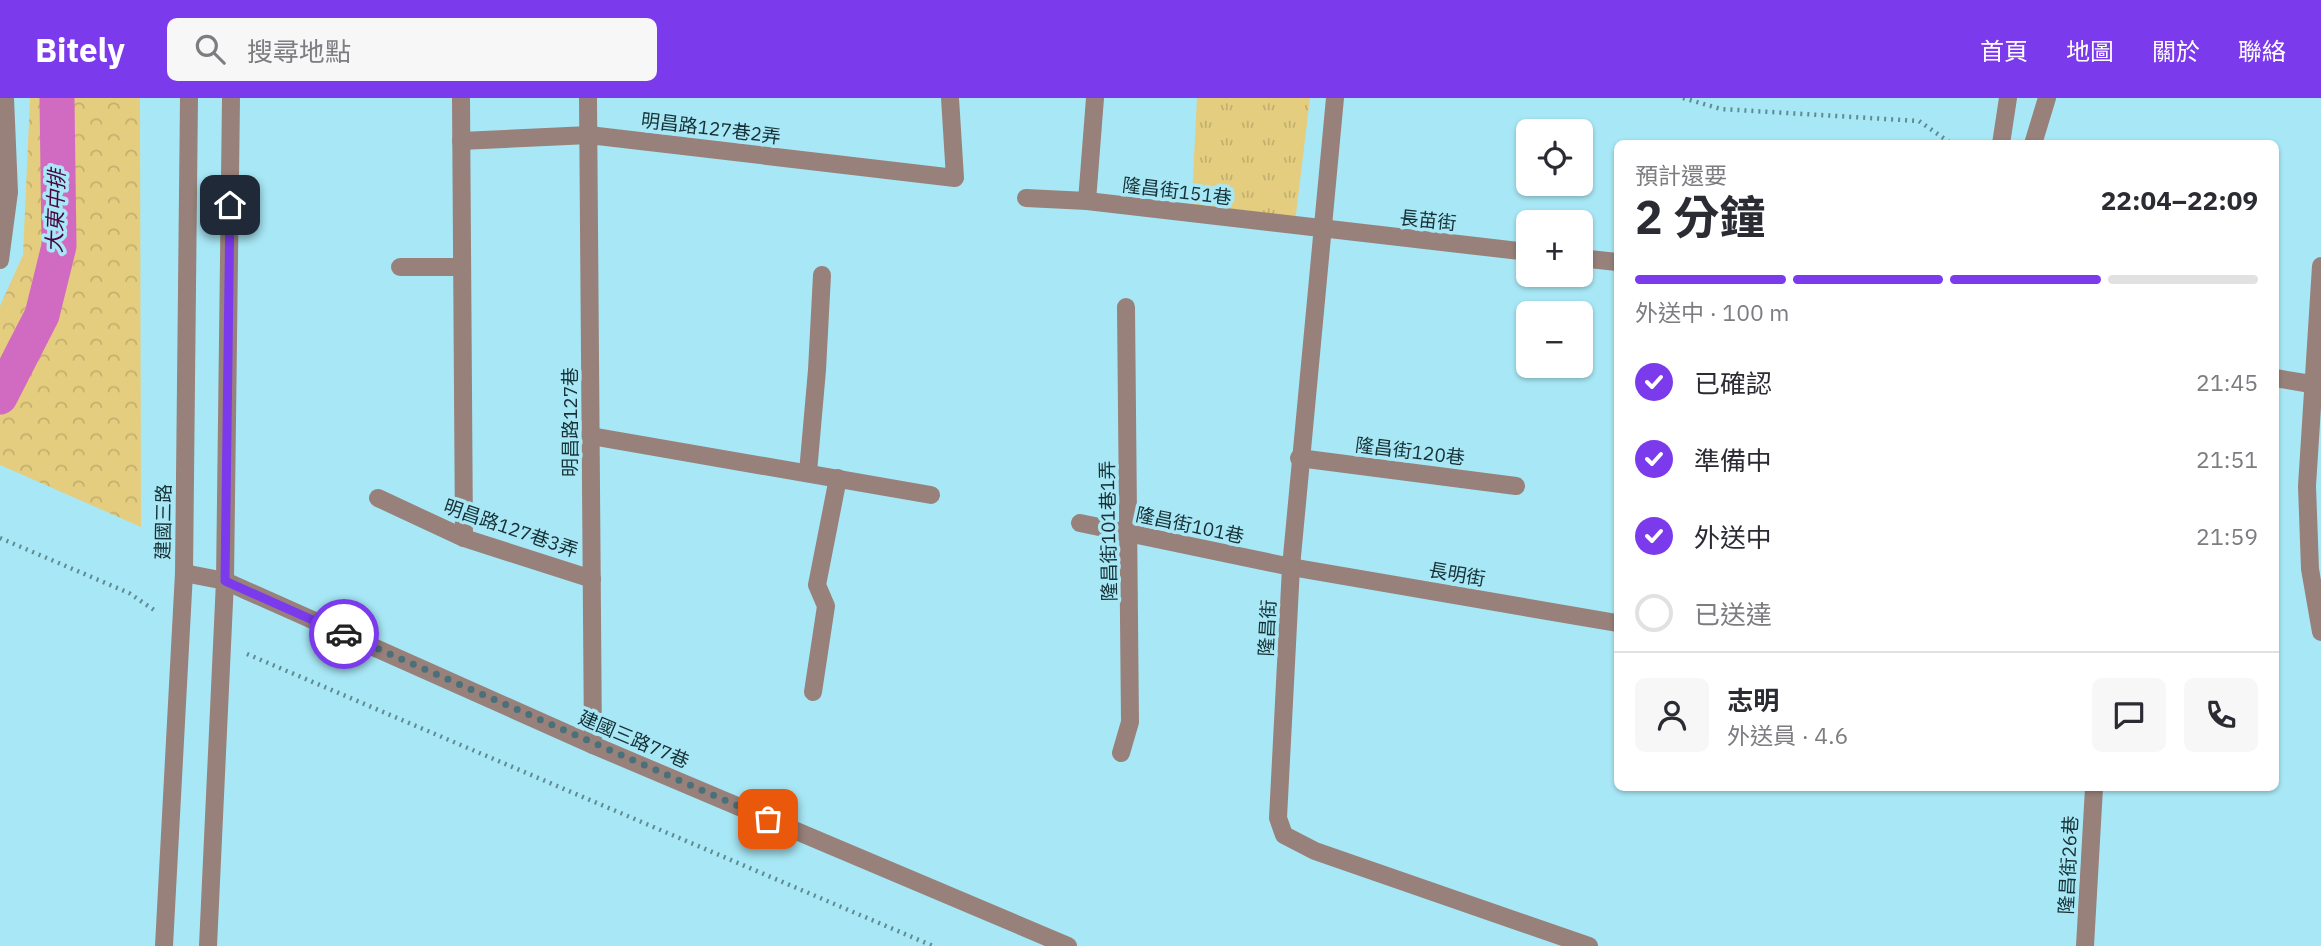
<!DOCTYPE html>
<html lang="zh-TW">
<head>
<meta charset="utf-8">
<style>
  :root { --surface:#fff; --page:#f7f7f7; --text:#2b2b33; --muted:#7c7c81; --line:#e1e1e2; --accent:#7c3aed }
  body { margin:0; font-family:"IBM Plex Sans","Noto Sans TC",sans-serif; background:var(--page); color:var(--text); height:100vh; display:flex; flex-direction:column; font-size:26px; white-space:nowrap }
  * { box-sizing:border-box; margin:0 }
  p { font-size:23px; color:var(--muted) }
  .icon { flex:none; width:38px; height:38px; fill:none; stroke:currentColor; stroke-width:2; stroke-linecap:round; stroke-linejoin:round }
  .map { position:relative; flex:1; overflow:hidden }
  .details { position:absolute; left:1614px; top:42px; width:665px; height:651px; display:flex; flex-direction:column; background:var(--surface); border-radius:10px; box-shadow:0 2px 5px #0004 }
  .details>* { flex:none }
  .tools { position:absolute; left:1516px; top:21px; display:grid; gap:14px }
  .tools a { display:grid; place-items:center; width:77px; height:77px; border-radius:10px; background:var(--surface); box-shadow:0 2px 5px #0004; font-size:35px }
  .pin { position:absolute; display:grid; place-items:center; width:60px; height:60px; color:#fff; margin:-30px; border-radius:14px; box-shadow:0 4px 10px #0006 }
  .courier { position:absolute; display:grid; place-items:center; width:70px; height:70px; margin:-35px; border:5px solid #7c3aed; border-radius:50%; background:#fff; color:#222; box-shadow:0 2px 9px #0007 }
  .head em { font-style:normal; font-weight:700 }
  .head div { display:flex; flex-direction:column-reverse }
  .head { display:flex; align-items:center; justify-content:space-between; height:119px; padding:0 21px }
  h1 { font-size:46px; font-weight:700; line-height:52px }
  .bar { display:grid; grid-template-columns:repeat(4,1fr); gap:10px 7px; align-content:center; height:84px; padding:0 21px }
  .bar i { height:9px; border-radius:5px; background:var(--line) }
  .bar .selected { background:var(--accent) }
  .bar p { grid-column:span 4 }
  .line { display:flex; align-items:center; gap:18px; padding:0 21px; border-top:2px solid var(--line) }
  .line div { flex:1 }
  .round { display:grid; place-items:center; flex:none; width:74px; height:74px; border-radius:10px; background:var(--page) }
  ol { padding:0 21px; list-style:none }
  li { display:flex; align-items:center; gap:21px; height:77px }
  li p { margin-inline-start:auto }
  li .icon { padding:7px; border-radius:50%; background:var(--accent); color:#fff; stroke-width:4 }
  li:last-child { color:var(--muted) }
  li i { width:38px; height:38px; border:4px solid var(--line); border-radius:50% }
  header { display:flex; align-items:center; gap:42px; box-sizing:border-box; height:98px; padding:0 35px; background:var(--accent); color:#fff }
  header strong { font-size:33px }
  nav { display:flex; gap:38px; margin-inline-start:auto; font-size:24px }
  .search { width:490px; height:63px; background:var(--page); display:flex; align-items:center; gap:18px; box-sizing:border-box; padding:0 24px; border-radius:10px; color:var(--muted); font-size:26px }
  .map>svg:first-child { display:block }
</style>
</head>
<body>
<header>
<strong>Bitely</strong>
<div class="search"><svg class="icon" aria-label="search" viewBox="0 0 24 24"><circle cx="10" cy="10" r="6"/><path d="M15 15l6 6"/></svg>搜尋地點</div>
<nav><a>首頁</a><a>地圖</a><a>關於</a><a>聯絡</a></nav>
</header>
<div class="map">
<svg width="2321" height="848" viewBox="0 0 2321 848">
  <defs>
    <pattern id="grass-tufts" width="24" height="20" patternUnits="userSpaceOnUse" patternTransform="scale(1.75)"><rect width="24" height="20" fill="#e4cd7e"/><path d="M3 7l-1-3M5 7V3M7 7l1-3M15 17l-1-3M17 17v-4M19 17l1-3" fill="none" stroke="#c3b06e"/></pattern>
    <pattern id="forest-crowns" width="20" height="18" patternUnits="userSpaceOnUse" patternTransform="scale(1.75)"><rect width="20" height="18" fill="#e4cd7e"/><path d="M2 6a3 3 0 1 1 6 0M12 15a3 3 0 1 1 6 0" fill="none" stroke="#c3b06e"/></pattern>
  </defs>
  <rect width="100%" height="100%" fill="#a8e8f6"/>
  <polygon fill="url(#grass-tufts)" points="1197,0 1310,0 1294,133 1191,118"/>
  <polygon fill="url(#forest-crowns)" points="30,0 140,0 141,429 0,367 0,208 23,157"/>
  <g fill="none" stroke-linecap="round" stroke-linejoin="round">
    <polyline stroke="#d16bc2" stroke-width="35" points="0,299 42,217 59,148 57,0"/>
    <g stroke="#5e8b94" stroke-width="4.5" stroke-dasharray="2 5" stroke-linecap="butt">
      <polyline points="1683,0 1721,11 1919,23 1952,46"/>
      <polyline points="0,440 129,495 157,514"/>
      <polyline points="247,556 933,848"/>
    </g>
    <g stroke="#98817b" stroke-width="18">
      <polyline points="461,0 464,440"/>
      <polyline points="588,0 593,647"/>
      <polyline points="1335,0 1291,469 1278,720 1284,737 1315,753 1589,848"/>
      <polyline points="461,43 589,37 955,80 950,0"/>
      <polyline points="2001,46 2008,0"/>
      <polyline points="2033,46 2047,0"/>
      <polyline points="1026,100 1087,103 1528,154"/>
      <polyline points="1087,103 1095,0"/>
      <polyline points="1580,160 1617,164"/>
      <polyline points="0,162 9,94 5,0"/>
      <polyline points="2321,168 2307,388 2310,471 2321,534"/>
      <polyline points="400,169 461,169"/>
      <polyline points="2275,280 2311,286"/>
      <polyline points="591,338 931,397"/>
      <polyline points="1299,360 1516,388"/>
      <polyline points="808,374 817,272 822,177"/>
      <polyline points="378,400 464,440 592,481"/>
      <polyline points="1080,425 1291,469 1617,525"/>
      <polyline points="184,475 225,483 593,647 1068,848"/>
      <polyline points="813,594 826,508 817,487 838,380"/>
      <polyline points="1121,655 1130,624 1126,209"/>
      <polyline points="164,848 184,475 189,0"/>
      <polyline points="208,848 225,483 231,0"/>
      <polyline points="2085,848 2094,690"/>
    </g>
  </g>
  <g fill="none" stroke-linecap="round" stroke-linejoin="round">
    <polyline stroke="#4a7179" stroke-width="7" stroke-dasharray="0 12.6" points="344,536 768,721"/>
    <polyline stroke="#7c3aed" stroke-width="9" points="230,107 225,483 344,536"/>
  </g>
  <g text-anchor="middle" stroke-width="7" stroke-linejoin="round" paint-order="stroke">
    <g font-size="19" fill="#173136" stroke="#a8e8f6">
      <text transform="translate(711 30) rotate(7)" y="7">明昌路127巷2弄</text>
      <text transform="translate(1177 93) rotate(7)" y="7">隆昌街151巷</text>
      <text transform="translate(1428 122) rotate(6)" y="7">長苗街</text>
      <text transform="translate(570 324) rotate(-90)" y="7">明昌路127巷</text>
      <text transform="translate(1410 353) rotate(7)" y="7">隆昌街120巷</text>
      <text transform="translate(163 424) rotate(-89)" y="7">建國三路</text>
      <text transform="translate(1190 427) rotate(12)" y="7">隆昌街101巷</text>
      <text transform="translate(511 430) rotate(19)" y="7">明昌路127巷3弄</text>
      <text transform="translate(1108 433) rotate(-91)" y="7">隆昌街101巷1弄</text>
      <text transform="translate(1457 476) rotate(10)" y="7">長明街</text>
      <text transform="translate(1267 530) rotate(-87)" y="7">隆昌街</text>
      <text transform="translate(634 641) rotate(23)" y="7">建國三路77巷</text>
      <text transform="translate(2068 767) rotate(-87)" y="7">隆昌街26巷</text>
    </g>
    <g font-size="21" font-style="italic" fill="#480541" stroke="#a8e8f6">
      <text transform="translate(56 113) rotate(-88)" y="7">大東中排</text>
    </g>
  </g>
</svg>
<div class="tools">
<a><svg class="icon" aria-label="locate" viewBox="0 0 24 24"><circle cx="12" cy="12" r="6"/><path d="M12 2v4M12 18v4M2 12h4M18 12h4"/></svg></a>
<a>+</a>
<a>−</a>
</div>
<div class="pin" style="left:768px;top:721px;background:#ea580c"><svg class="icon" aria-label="bag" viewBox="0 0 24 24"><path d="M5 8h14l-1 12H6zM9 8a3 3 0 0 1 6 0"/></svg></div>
<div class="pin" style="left:230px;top:107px;background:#1f2937"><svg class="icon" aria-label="home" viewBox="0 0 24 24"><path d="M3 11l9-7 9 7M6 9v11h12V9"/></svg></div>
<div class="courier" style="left:344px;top:536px"><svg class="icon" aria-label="car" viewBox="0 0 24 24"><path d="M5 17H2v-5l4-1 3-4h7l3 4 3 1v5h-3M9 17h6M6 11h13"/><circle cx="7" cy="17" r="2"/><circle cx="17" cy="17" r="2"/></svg></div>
<section class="details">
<div class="head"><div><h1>2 分鐘</h1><p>預計還要</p></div><em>22:04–22:09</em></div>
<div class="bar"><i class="selected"></i><i class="selected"></i><i class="selected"></i><i></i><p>外送中 · 100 m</p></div>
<ol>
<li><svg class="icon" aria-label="check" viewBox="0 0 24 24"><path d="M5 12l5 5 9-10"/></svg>已確認<p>21:45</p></li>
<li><svg class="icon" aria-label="check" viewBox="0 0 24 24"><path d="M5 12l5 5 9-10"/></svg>準備中<p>21:51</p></li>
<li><svg class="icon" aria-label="check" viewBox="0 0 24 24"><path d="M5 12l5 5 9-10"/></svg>外送中<p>21:59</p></li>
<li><i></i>已送達</li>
</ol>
<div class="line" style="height:126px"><a class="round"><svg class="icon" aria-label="person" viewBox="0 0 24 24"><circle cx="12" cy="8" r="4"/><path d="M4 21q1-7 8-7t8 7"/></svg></a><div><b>志明</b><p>外送員 · 4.6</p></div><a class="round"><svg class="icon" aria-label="chat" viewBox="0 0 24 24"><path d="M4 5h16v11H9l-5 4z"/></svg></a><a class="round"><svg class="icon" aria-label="phone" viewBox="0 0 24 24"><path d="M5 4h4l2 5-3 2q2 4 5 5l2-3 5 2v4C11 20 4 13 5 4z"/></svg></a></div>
</section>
</div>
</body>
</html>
